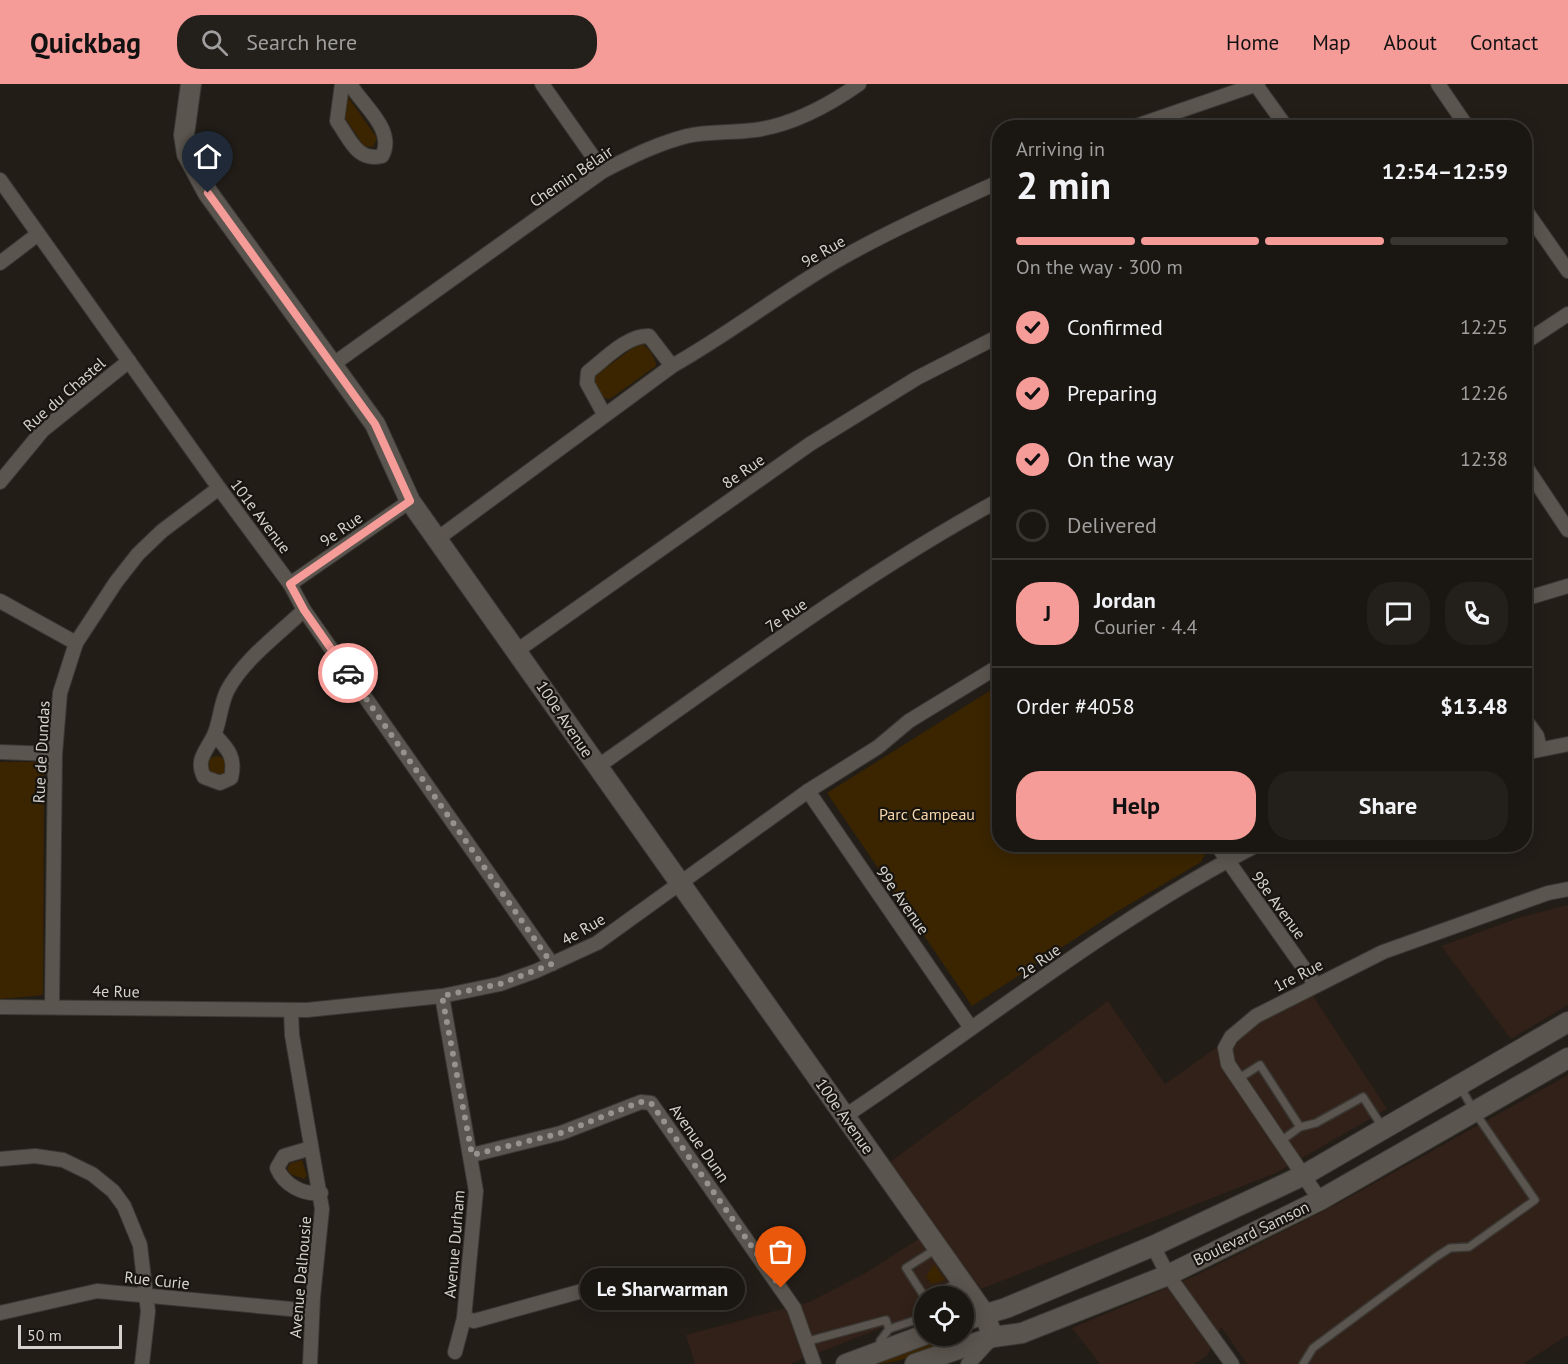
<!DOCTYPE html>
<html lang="en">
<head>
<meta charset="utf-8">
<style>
  :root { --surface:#1a1611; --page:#231f1a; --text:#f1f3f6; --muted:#9f9f9f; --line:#383531; --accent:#f59b98 }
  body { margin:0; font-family:"PT Sans",sans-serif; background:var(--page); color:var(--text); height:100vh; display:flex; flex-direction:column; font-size:22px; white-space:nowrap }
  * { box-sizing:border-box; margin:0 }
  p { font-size:20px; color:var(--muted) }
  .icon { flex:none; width:33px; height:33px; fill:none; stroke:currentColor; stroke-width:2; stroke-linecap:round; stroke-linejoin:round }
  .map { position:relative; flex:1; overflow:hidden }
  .details { position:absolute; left:992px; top:36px; width:540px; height:732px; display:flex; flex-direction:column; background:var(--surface); border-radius:24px; box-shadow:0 3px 15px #0003,0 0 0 2px var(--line) }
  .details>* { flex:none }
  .controls { position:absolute; left:914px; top:1202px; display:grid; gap:12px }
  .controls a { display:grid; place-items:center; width:60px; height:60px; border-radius:50%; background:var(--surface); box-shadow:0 3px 15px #0003,0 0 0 2px var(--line); font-size:30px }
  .scale { position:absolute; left:18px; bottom:15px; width:104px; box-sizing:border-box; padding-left:6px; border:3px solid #d5d2ce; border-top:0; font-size:16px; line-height:21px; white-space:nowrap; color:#d5d2ce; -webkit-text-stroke:4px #18140f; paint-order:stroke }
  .pin { position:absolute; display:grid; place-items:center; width:51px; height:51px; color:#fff; margin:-62px -26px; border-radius:50% 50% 50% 0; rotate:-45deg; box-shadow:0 0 6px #0007 }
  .pin .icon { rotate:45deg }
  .courier { position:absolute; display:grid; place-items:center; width:60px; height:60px; margin:-30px; border:4px solid #f59b98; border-radius:50%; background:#fff; color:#222; box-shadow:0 2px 8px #0007 }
  .bubble { position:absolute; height:42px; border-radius:21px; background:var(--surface); box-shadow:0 3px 15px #0003,0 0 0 2px var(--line); font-size:20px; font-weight:800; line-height:42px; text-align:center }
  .overview em { font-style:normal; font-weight:800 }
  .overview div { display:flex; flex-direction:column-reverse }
  .overview { display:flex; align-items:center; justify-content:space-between; height:102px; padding:0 24px }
  h1 { font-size:39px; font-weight:800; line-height:45px }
  .bar { display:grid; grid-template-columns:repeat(4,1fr); gap:9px 6px; align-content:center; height:72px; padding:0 24px }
  .bar i { height:8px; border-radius:4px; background:var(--line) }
  .bar .on { background:var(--accent) }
  .bar p { grid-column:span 4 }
  .line { display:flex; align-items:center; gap:15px; padding:0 24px; border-top:2px solid var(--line) }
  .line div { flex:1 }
  .round { display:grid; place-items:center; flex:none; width:63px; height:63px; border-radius:24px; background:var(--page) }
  ol { padding:0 24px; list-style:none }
  li { display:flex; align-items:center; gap:18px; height:66px }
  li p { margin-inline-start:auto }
  li .icon { padding:6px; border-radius:50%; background:var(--accent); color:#111; stroke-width:4 }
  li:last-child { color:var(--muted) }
  li i { width:33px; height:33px; border:3px solid var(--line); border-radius:50% }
  .button { display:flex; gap:12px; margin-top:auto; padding:12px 24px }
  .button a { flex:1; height:69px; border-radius:24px; background:var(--accent); color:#111; font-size:24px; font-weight:800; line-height:69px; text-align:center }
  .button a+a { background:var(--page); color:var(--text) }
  header { display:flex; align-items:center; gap:36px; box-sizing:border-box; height:84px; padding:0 30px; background:var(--accent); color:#111 }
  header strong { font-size:28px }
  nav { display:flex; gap:33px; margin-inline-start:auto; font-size:21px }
  .search { width:420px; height:54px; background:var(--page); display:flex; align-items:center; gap:15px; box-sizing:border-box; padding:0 21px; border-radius:24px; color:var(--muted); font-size:22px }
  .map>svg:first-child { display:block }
</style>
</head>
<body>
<header>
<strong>Quickbag</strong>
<div class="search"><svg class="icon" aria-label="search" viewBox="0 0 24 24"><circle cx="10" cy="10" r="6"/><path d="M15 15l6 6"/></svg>Search here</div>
<nav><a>Home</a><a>Map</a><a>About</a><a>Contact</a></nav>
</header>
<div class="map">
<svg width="1568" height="1280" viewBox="0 0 1568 1280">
  <rect width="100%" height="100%" fill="#221d17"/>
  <g fill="#312118">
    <polygon points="1568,821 1568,921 1511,955 1441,862 1521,833"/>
    <polygon points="1308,904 1387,1025 1276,1089 963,1212 924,1212 924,1227 790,1280 695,1280 686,1251 809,1218 864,1190 928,1149 882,1084 1108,917 1165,1000 1231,953"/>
    <polygon points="1568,991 1568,1251 1523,1280 1247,1280 1221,1243 1207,1272 1194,1280 1100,1280 1072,1244 1197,1191 1335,1121"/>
  </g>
  <g fill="#3b2501">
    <polygon points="348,13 377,54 373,63 364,62 345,34"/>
    <path d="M640 259C648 262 656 274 656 282L610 315 604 314 593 299V293Z"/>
    <polygon points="999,601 999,760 1200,760 1206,769 1201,778 1113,830 972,922 827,709"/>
    <circle cx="217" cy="682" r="10"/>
    <polygon points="0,678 44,678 43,911 0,915"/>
    <polygon points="302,1076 307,1092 304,1095 290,1090 287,1084 291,1079"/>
    <polygon points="934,1180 945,1196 932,1200 926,1193"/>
    <path d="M952 1251H959C935 1263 901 1280 874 1280Z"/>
  </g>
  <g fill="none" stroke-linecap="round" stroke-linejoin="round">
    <g stroke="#3b3834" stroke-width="10">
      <g id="lane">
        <polyline points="1238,995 1260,981 1300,1043"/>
        <polyline points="1281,1057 1300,1043 1316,1039 1363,1013 1383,1044"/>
        <polyline points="924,1212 906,1184 936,1165"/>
        <polyline points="935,1212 959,1197"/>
        <polyline points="805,1258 886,1236 889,1245"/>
        <polyline points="882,1264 880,1257 889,1245 916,1236 924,1223"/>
        <polyline points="1303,1280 1313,1264 1436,1173 1450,1164 1469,1163 1535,1116 1474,1027 1461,1004"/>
      </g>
    </g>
    <g stroke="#3b3834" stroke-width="16">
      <g id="street">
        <path d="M342 0 337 37C350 55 357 78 382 72 396 46 363 22 350 0"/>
        <polyline points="542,0 603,87"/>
        <polyline points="1438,0 1468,44"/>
        <polyline points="1256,1 1287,44"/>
        <polyline points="1130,44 1258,0"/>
        <polyline points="0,96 219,404 290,500 304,526 552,880"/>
        <polyline points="1524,124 1568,187"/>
        <polyline points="0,179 38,150"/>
        <polyline points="1524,259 1568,230"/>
        <path d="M332 281 603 87C631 73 656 60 687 52 709 47 733 49 755 46 792 41 829 21 859 0"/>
        <path d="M604 330 587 299 588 288C605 275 627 251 649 252L672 282"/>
        <polyline points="1524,380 1568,446"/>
        <polyline points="0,398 43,346 129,277"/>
        <path d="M437 455 672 282C729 250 781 209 838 176 889 147 945 122 999 98"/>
        <polyline points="290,500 410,417"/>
        <polyline points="1524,515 1568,502"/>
        <polyline points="0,517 76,559"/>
        <polyline points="518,566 810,360 917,294 999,252"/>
        <polyline points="1524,634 1537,652 1540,665"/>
        <path d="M215 651C228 665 236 673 231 694L220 699 204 693C195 675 207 667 214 651 220 638 220 622 227 607 243 576 279 550 304 526"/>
        <polyline points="0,668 55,670"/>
        <polyline points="1524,669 1568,660"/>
        <path d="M597 683C729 591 858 493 999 416"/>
        <polyline points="808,707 971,944"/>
        <polyline points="1216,760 1315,900"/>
        <polyline points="442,912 476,1107 464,1234 455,1268"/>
        <polyline points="52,922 55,670 60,609 76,559 116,498 138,470 162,447 219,404"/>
        <polyline points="0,923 307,926 442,912 500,900 536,887 597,859 808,707 878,663 909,637 999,582"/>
        <polyline points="291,927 292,951 322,1125 313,1213 310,1280"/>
        <path d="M845 1032C982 941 1112 835 1259 760"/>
        <path d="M311 1064 284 1072 277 1084C284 1101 303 1111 321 1109"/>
        <polyline points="472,1071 561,1049 641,1018 651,1019 794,1224 814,1280"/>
        <polyline points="0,1075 35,1072 63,1076 92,1090 113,1107 124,1122 140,1161 145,1204 148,1227 142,1280"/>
        <polyline points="1320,1116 1228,980 1225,964 1231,953 1256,932 1383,868 1548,809 1568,805"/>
        <polyline points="1153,1162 1168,1191 1232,1280"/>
        <polyline points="0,1229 97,1207 312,1227"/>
        <polyline points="464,1234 474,1237 582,1207"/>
        <polyline points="968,1280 991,1255"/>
      </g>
    </g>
    <g stroke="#3b3834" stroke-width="22">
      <g id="secondary">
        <polyline points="191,0 184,51 187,70 208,109 375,340 410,417 984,1229 993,1253"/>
        <polyline points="963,1237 1006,1224 1153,1162 1304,1091 1568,938"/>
        <polyline points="846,1280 924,1251"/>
        <polyline points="915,1280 993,1253 1022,1249 1168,1191 1320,1116 1568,974"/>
      </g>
    </g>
    <use href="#lane" stroke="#5a554e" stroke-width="7"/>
    <use href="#street" stroke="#5a554e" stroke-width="14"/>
    <use href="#secondary" stroke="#5a554e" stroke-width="20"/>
  </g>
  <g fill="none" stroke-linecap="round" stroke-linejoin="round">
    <polyline stroke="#96938e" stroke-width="6" stroke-dasharray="0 10.8" points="348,589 552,880 500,900 442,912 472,1071 561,1049 640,1018 651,1019 781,1204"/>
    <polyline stroke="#f59b98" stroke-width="8" points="208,109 375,340 410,417 290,500 304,526 348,589"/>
  </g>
  <g text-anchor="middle" stroke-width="4.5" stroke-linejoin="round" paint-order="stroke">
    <g font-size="16" fill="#d5d2ce" stroke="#18140f">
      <text transform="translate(571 92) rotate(-34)" y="6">Chemin Bélair</text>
      <text transform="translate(823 167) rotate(-30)" y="6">9e Rue</text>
      <text transform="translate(64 310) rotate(-41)" y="6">Rue du Chastel</text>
      <text transform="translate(743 387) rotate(-35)" y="6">8e Rue</text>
      <text transform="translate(261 432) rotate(53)" y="6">101e Avenue</text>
      <text transform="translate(341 445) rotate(-35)" y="6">9e Rue</text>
      <text transform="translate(786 531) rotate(-35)" y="6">7e Rue</text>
      <text transform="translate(565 635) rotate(56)" y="6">100e Avenue</text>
      <text transform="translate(41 668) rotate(-87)" y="6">Rue de Dundas</text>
      <text transform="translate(903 816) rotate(55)" y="6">99e Avenue</text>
      <text transform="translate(1279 821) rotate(54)" y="6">98e Avenue</text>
      <text transform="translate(583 845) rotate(-30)" y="6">4e Rue</text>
      <text transform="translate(1039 877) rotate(-35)" y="6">2e Rue</text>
      <text transform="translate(1298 891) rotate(-27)" y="6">1re Rue</text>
      <text transform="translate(116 907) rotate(1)" y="6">4e Rue</text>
      <text transform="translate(845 1032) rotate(55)" y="6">100e Avenue</text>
      <text transform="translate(700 1059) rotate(55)" y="6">Avenue Dunn</text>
      <text transform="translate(1251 1149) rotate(-26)" y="6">Boulevard Samson</text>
      <text transform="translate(454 1160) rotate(-85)" y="6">Avenue Durham</text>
      <text transform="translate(300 1193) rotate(-85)" y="6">Avenue Dalhousie</text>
      <text transform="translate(157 1196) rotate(6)" y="6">Rue Curie</text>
    </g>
    <g font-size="16" fill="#f9d7aa" stroke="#18140f">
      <text x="927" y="736">Parc Campeau</text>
    </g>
  </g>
</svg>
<div class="controls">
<a><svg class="icon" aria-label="locate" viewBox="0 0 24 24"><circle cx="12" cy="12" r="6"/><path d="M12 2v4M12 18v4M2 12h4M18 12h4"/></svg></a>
</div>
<div class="scale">50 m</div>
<div class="pin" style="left:781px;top:1204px;background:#ea580c"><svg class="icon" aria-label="bag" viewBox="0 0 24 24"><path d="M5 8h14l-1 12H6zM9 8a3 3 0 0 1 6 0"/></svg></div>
<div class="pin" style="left:208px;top:109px;background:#1f2937"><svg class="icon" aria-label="home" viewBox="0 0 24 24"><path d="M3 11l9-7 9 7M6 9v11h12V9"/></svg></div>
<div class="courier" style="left:348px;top:589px"><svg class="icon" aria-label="car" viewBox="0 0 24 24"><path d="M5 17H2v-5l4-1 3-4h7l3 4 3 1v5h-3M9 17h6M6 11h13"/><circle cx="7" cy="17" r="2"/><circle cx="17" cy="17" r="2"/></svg></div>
<div class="bubble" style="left:580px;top:1184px;width:165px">Le Sharwarman</div>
<section class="details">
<div class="overview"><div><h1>2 min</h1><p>Arriving in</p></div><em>12:54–12:59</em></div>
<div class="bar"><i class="on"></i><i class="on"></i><i class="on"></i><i></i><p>On the way · 300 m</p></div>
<ol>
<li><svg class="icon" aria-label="check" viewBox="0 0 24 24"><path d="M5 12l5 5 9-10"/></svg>Confirmed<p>12:25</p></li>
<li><svg class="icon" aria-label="check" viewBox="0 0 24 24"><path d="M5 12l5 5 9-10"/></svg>Preparing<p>12:26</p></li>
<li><svg class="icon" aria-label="check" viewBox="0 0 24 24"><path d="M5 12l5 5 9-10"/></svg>On the way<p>12:38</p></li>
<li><i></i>Delivered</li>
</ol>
<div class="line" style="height:108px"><b class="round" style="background:var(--accent);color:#111">J</b><div><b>Jordan</b><p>Courier · 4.4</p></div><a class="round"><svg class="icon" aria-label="chat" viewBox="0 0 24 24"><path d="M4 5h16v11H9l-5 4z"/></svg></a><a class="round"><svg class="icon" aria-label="phone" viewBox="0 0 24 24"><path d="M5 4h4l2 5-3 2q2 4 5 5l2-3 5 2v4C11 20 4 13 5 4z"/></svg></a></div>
<div class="line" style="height:78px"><div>Order #4058</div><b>$13.48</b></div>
<div class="button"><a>Help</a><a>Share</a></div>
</section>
</div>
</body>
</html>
